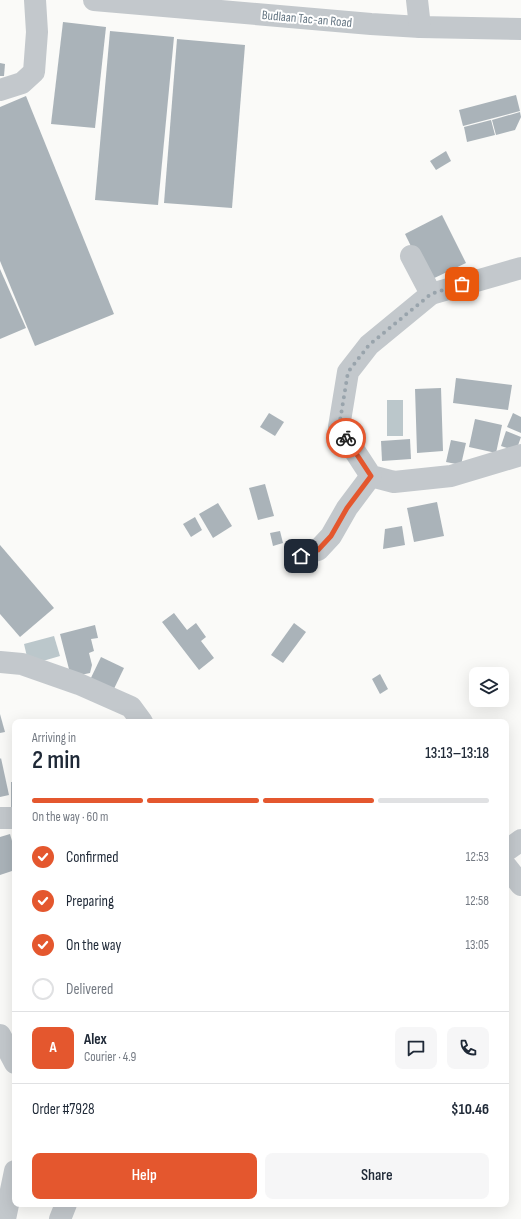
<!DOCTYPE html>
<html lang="en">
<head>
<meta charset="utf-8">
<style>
  :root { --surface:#fff; --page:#f6f6f7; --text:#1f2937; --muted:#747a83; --line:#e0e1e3; --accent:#e4572e }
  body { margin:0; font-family:"Sofia Sans Condensed",sans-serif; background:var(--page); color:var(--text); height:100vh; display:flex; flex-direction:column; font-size:15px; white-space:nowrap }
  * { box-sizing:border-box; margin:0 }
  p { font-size:13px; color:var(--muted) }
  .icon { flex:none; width:22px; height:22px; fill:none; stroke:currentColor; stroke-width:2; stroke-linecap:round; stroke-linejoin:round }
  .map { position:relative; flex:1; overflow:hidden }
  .panel { position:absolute; left:12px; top:719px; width:497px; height:488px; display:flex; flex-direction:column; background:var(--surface); border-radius:8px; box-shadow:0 4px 16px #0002 }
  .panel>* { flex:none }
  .buttons { position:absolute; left:469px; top:667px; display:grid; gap:8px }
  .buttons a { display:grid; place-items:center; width:40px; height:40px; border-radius:8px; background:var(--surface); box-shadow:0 4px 16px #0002; font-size:20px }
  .pin { position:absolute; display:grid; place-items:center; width:34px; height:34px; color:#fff; margin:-17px; border-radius:8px; box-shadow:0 2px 6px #0006 }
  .courier { position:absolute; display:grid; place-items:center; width:40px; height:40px; margin:-20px; border:3px solid #e4572e; border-radius:50%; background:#fff; color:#222; box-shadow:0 1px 5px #0007 }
  .head em { font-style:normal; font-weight:600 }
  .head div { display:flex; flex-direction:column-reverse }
  .head { display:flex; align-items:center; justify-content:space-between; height:68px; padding:0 20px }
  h1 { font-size:26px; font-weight:600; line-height:30px }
  .bar { display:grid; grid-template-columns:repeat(4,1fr); gap:6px 4px; align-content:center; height:48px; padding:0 20px }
  .bar i { height:5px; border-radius:3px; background:var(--line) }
  .bar .on { background:var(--accent) }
  .bar p { grid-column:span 4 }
  .line { display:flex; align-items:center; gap:10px; padding:0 20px; border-top:1px solid var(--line) }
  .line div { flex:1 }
  .round { display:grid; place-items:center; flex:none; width:42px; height:42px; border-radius:8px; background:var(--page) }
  ol { padding:0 20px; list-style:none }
  li { display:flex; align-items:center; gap:12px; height:44px }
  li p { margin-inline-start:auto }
  li .icon { padding:4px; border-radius:50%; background:var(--accent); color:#fff; stroke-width:4 }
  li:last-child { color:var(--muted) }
  li i { width:22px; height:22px; border:2px solid var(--line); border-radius:50% }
  .action { display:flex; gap:8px; margin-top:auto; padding:8px 20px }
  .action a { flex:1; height:46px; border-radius:8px; background:var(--accent); color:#fff; font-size:16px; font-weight:600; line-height:46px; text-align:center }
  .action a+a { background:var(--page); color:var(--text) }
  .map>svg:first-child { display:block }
</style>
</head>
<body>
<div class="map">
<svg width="521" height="1219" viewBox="0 0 521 1219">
  <rect width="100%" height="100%" fill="#fafaf8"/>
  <g fill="#bbc7cb">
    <rect x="387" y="400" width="16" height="36"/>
    <polygon points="54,636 60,656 29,665 24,644"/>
  </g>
  <g fill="#aab3b9">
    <polygon points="63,22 106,27 95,128 51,124"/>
    <polygon points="110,31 174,37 158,205 95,200"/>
    <polygon points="177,39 245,45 232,208 164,203"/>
    <polygon points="0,63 5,64 4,76 0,76"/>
    <polygon points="516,95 520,111 463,126 459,110"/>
    <polygon points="26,96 114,314 35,346 0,261 0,107"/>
    <polygon points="520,112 521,117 515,130 496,135 492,120"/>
    <polygon points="491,120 495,135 467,142 464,127"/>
    <polygon points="446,151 451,161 436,170 430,161"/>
    <polygon points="442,215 466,263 428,281 405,234"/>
    <polygon points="0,269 26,328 0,339"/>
    <polygon points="456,378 512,385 508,410 453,403"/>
    <polygon points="441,388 443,451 417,453 415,389"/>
    <polygon points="269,413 284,422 275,436 260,427"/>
    <polygon points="513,413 521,417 521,433 507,427"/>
    <polygon points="475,419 502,425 496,453 469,447"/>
    <polygon points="506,431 521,437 516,451 501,446"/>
    <polygon points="410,439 411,459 382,461 381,441"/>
    <polygon points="451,440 466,443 461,465 446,462"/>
    <polygon points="265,484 274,516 258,520 249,488"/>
    <polygon points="437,502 444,536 414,542 407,508"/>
    <polygon points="218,503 232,526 213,538 199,514"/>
    <polygon points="195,517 202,530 191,537 183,524"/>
    <polygon points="402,526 405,545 383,549 385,529"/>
    <polygon points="280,531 283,543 273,546 270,533"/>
    <polygon points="0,545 54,608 20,637 0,614"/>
    <polygon points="174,613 187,630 196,623 206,637 201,641 214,658 199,670 162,622"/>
    <polygon points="294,623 306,632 283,663 271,655"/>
    <polygon points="95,625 98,638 91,639 94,651 89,653 92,665 90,673 71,677 60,634"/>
    <polygon points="101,657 124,668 111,695 88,684"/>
    <polygon points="380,674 388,689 380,694 372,679"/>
    <polygon points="0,714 5,732 0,733"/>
    <polygon points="1,758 9,795 0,797 0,759"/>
    <rect x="11" y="782" width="4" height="30"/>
    <polygon points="10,834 15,851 15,870 0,875 0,837"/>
  </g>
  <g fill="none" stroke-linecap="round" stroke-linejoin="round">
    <g stroke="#c3c8cc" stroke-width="22">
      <polyline points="94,0 371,24 420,27 521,29"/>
      <polyline points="417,0 420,27"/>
      <polyline points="0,90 22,83 34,72 37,32 35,0"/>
      <polyline points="411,256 431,294"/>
      <polyline points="521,268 431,294 369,345 348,372 339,427 371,476 394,482 451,476 521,455"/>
      <polyline points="301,555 318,550 331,536 347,508 371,476"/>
      <polyline points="0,662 22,664 79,684 131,707 142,722"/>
      <polyline points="0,818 15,818"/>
      <polyline points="506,851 521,840"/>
      <polyline points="506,866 521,885"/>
      <polyline points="0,1035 15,1063"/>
      <polyline points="5,1219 15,1171"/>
      <polyline points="60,1219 66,1204"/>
    </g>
  </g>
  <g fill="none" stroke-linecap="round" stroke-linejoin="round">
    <polyline stroke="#99a4ac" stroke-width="4" stroke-dasharray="0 7.2" points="346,438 339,427 348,372 369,345 431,294 462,284"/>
    <polyline stroke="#e4572e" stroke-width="5" points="301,556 318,550 331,536 347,508 371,476 346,438"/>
  </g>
  <g text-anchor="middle" stroke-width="4" stroke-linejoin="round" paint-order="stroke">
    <g font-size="13" fill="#657683" stroke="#fff">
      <text transform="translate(307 18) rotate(5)" y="5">Budlaan Tac-an Road</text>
    </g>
  </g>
</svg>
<div class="buttons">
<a><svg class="icon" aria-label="layers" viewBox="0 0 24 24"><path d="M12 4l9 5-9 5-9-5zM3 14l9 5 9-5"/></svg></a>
</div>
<div class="pin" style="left:462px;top:284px;background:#ea580c"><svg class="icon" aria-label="bag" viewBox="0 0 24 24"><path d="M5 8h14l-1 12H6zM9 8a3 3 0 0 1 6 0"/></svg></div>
<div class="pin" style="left:301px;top:556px;background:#1f2937"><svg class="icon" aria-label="home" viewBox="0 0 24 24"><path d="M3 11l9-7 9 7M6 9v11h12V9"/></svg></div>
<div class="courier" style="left:346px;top:438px"><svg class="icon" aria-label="bike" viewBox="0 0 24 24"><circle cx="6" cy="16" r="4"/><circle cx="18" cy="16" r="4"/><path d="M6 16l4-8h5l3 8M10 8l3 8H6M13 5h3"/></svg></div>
<section class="panel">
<div class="head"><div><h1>2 min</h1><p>Arriving in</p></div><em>13:13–13:18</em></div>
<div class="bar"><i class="on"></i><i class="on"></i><i class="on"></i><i></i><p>On the way · 60 m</p></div>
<ol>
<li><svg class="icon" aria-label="check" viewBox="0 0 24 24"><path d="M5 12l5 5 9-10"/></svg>Confirmed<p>12:53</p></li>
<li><svg class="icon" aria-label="check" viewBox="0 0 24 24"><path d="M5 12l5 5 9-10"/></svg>Preparing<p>12:58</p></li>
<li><svg class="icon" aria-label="check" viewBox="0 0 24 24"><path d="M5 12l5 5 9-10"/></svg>On the way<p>13:05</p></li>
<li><i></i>Delivered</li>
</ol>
<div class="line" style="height:72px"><b class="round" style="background:var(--accent);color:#fff">A</b><div><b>Alex</b><p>Courier · 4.9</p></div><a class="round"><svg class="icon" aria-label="chat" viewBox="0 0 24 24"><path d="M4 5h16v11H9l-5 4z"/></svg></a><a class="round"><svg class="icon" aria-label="phone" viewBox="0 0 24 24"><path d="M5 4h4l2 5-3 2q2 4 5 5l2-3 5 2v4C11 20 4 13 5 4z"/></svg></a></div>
<div class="line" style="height:52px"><div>Order #7928</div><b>$10.46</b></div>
<div class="action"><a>Help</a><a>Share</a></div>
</section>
</div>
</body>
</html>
